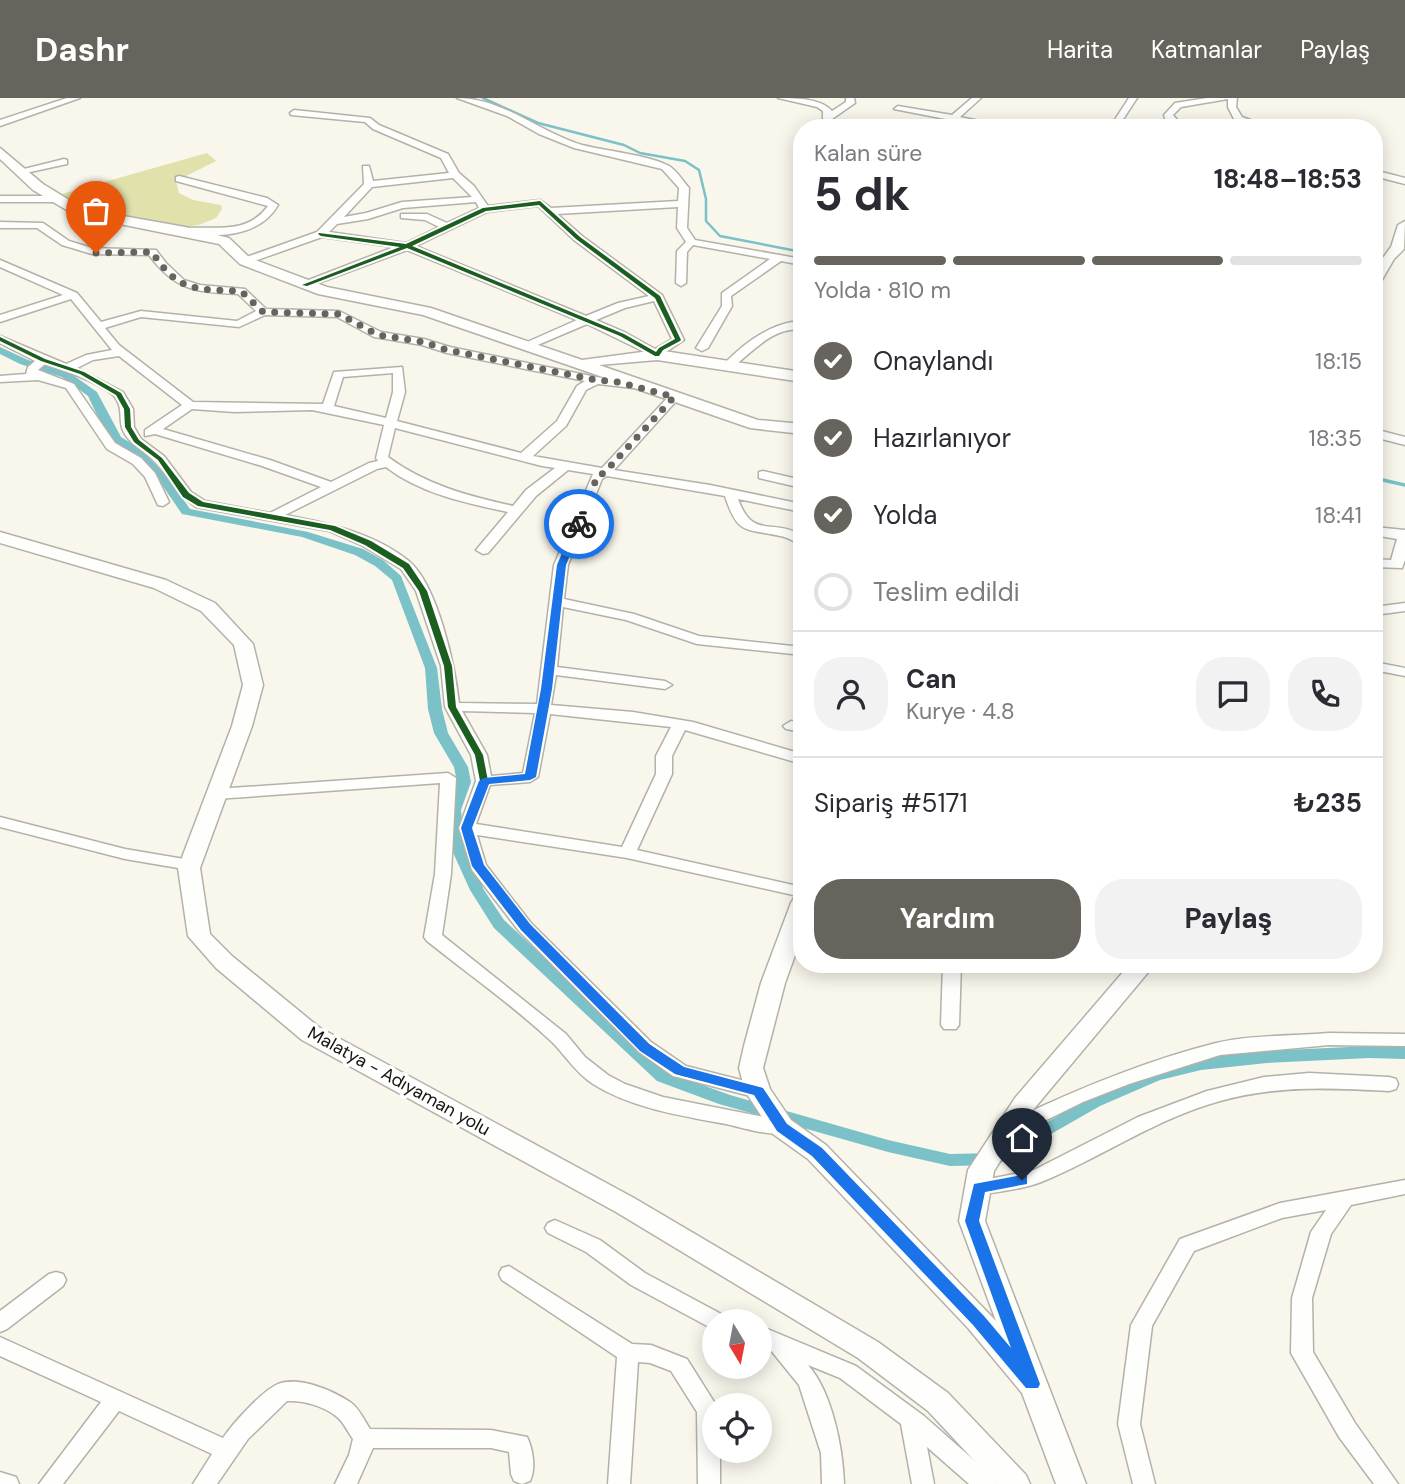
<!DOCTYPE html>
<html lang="tr">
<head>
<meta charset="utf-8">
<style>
  :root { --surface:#fff; --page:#f2f2f3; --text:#2b2b33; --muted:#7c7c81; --line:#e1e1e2; --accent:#66645c }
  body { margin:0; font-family:"DM Sans",sans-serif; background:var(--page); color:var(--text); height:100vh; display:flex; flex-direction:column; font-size:26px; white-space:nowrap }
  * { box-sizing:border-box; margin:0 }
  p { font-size:23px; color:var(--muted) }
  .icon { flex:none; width:38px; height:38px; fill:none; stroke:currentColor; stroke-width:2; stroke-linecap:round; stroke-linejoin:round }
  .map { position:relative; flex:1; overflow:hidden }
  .panel { position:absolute; left:793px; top:21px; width:590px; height:854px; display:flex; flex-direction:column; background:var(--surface); border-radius:28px; box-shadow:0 4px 18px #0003 }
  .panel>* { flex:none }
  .needle { width:46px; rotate:170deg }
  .tools { position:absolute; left:702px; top:1211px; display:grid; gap:14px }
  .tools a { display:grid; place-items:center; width:70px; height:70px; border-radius:50%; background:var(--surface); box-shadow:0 4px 18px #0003; font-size:35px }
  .pin { position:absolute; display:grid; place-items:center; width:60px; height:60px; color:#fff; margin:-72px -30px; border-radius:50% 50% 50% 0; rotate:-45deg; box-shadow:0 0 7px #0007 }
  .pin .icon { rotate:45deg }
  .courier { position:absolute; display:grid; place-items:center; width:70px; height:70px; margin:-35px; border:5px solid #1a73e8; border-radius:50%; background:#fff; color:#222; box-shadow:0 2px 9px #0007 }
  .overview em { font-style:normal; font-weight:700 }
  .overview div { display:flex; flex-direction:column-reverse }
  .overview { display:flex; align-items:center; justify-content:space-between; height:119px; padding:0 21px }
  h1 { font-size:46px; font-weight:700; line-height:52px }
  .bar { display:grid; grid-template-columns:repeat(4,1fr); gap:10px 7px; align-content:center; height:84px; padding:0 21px }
  .bar i { height:9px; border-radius:5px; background:var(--line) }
  .bar .selected { background:var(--accent) }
  .bar p { grid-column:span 4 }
  .line { display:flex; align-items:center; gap:18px; padding:0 21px; border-top:2px solid var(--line) }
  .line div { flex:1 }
  .round { display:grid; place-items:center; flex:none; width:74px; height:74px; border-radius:28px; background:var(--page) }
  ol { padding:0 21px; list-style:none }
  li { display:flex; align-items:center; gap:21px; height:77px }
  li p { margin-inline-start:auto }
  li .icon { padding:7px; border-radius:50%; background:var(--accent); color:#fff; stroke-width:4 }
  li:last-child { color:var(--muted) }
  li i { width:38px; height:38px; border:4px solid var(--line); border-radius:50% }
  .primary-button { display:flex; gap:14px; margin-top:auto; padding:14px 21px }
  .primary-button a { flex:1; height:80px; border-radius:28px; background:var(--accent); color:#fff; font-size:28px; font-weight:700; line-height:80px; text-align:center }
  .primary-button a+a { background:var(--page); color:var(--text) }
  header { display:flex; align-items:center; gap:42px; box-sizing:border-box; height:98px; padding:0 35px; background:var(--accent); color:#fff }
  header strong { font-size:33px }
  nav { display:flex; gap:38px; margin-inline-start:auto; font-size:24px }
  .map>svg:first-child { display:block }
</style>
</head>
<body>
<header>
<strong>Dashr</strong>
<nav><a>Harita</a><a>Katmanlar</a><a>Paylaş</a></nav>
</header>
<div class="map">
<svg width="1405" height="1386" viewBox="0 0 1405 1386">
  <rect width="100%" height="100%" fill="#f9f6ec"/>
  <path fill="#e0e1ab" d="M207 55 216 63 176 83 179 95 193 102 221 107 222 111 216 120C208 123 199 128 190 128 161 130 83 118 61 99L62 96Z"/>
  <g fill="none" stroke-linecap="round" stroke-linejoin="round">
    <polyline stroke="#7ac1c8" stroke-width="2.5" points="483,0 538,25 624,47 640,55 685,63 699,72 706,101 706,123 720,138 802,154"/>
    <polyline stroke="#7ac1c8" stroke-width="3.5" points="1374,380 1405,387"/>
    <polygon fill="#7ac1c8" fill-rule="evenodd" points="0,249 28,262 70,275 97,294 121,339 139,350 166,377 190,411 308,434 363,451 383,462 401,478 437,570 442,611 448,635 468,669 471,684 461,712 465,750 484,792 504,822 669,975 730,997 888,1042 950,1056 994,1055 1088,1000 1150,973 1201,960 1267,953 1369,948 1405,949 1405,961 1369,960 1267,965 1201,972 1160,982 1100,1008 997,1067 950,1068 888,1054 719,1006 657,983 494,830 470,792 451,750 447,712 457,684 454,669 434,635 428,611 425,570 392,482 375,468 355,457 302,439 182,416 158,381 131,354 113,343 97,317 88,298 62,279 20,266 0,256"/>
    <g stroke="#b3b1a9" stroke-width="3">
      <g id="street">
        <polygon points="67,0 80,0 0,28 0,22"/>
        <path d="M457 0C503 0 539 34 582 47 606 53 647 57 667 67 675 70 683 83 689 90L687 130 695 142 802 161V167L781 163 731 198 732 208 708 250 702 253 696 250 722 208V195L770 161 693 147 687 154 686 185 681 188 676 185 677 153 686 144 677 130 678 109 557 116 582 138 662 197 684 242 657 260 587 226 533 249H525V245L577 222 407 152 305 190 300 187 301 185 394 149 322 139 249 165H241V161L317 134 364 86 363 68H369L373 83 449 75 441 60 373 31 365 24 291 17 290 15 294 12 370 20 379 27 448 56 459 75 474 88 488 108 540 102 551 110 678 103 679 90 662 71 574 50 539 36 507 18ZM453 80 472 99 402 104 366 115 344 119 372 89ZM476 104 479 110 447 125 427 116H401V120L425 122 439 129 406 145 329 134 337 126 368 121 403 110ZM538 108 574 142 649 198 618 205 586 218 416 148 487 114ZM654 203 672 241 655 251 626 235 596 222 625 210Z"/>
        <path d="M778 0C794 0 821 0 832 13L846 4V0H854L855 5 832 21 833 30H823V13L817 9Z"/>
        <polygon points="972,0 981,0 960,19 1013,30 992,30 894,11 898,8 952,17"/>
        <polygon points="1129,0 1137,0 1122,23 1125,30 1116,30 1114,23"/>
        <polygon points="1207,0 1237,0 1236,9 1242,19 1273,30 1258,30 1235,23 1228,9 1228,1 1181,9 1173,17 1184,30 1174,30 1166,23 1164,17 1175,5"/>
        <polygon points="64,61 67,62 67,66 21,76 16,73"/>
        <polygon points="1374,72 1405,80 1405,86 1374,78"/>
        <path d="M179 78 267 100 278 107C259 140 215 140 181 135L180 133 185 130C215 128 247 137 268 108L176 83V79Z"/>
        <polygon points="0,98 56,98 61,101 56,104 0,104"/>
        <path d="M0 124 43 125 69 143 92 150 156 152 166 165 184 182 200 187 245 191 266 211 339 213 381 234 424 241 450 249 596 279 637 285V289L633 290 598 286 586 292 566 328 533 358 602 370 670 297H678V301L614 372 710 387 802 406V414L738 401C753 442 771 420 802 437V447C794 444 788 439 780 438 745 430 738 438 725 398L607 378 602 381 568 467 564 501 634 516 699 538 802 549V557L697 546 626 522 563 509 557 569 665 583 672 587 665 591 556 577 551 607 633 614 693 624 802 656V666L685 632 672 658V676L637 752 802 789V799L627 760 477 737 486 767 531 825 651 944 686 968 765 988 767 993 765 998 758 1000 673 978 639 954 519 833 472 772 459 730 476 683 471 657 445 609 441 568 416 493 401 471 363 448 329 433 196 409C176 396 172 382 156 365 145 352 128 347 122 330 119 319 123 308 114 298 101 285 63 272 45 266L38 272 74 286 115 345 141 360 155 375 169 404 163 408 158 407 145 379 133 366 107 351 66 290 38 282 0 284V278L26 276 28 269 35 263 0 245V238L66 266 86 257 112 252 71 201 0 224V217L63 197 0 169V162L77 195 101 224 141 213 237 223 256 213 238 196C196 194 176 193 149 157L92 156 62 147 37 130H0ZM265 217 337 219 374 239 422 247 447 255 585 283 577 288 557 323 521 355 397 323 405 294 402 269 334 274 323 306 193 304 119 247 105 230 141 219 239 229ZM119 258 182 307 145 332V338L155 336 262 368 321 389 270 415 205 403 191 394 164 358 141 341 134 329 133 311 123 294 77 270 93 262ZM393 275V294L386 320 334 308 343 279ZM192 311 234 314 312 312 384 327 376 360 378 363 369 365 331 384 270 362 163 331ZM395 330 542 368 555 370 526 392 513 408C468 398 426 387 388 359ZM386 369C421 396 466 405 508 414L476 452 483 456 488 455 536 398 568 372 593 376 554 467 537 606 459 605C455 568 438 489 410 464 375 435 328 425 285 417L377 371ZM462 613 535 615 523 675 491 678 487 657ZM550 616 671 629 656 658V676L622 749 476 726 490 687 530 684 538 679Z"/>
        <path d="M792 224 802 226V232C774 228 752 254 732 270L722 268C741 248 765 229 792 224Z"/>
        <polygon points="1374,331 1405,339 1405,347 1374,339"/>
        <polygon points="763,373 802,382 802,390 759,380 759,374"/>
        <polygon points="1374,429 1405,432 1405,462 1402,470 1374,469 1374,461 1391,462 1397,441 1374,437"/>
        <polygon points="1405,505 1405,513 1374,517 1374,509"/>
        <polygon points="1374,564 1405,570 1405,578 1374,572"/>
        <polygon points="791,623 802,625 802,634 786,631 783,628"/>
        <path d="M448 675 456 680 451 776 442 837 566 936 585 959 608 977 625 986 663 999 789 1024 792 1029 789 1034C771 1039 744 1030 726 1026 682 1018 631 1010 593 986 576 975 566 958 552 944 514 908 468 876 427 843L424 839 435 776 440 685 216 701 208 696 216 691Z"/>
        <polygon points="0,719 125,751 190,762 198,767 190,772 125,761 0,729"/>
        <polygon points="943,866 961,866 959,927 956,931 944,931 941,927"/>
        <path d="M1329 935 1405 936V948L1329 947 1220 957 1129 986 1083 1004 1014 1038 1007 1040 1000 1038 997 1033 1000 1028C1070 994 1141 964 1216 945 1250 937 1293 938 1329 935Z"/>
        <path d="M1309 975 1389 979 1396 981 1398 986 1396 991 1389 993C1329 990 1279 987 1220 1003 1158 1020 1105 1057 1046 1082 1026 1091 1001 1093 979 1097L972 1095 969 1090 972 1085 979 1083 1034 1072 1138 1019 1207 993 1264 979Z"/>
        <polygon points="1405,1082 1405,1096 1351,1107 1331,1136 1312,1200 1313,1254 1355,1325 1398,1386 1374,1386 1339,1339 1291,1255 1292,1200 1311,1134 1326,1112 1282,1120 1194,1153 1152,1228 1140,1326 1155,1386 1133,1386 1118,1326 1131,1227 1180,1141 1280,1105"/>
        <polygon points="555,1122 600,1142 645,1175 723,1217 726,1223 714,1223 714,1231 709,1229 631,1187 586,1154 548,1135 545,1130 548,1125"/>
        <polygon points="509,1168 632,1246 651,1247 687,1261 716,1307 714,1307 714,1353 720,1353 720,1386 698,1386 697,1314 671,1273 650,1265 638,1264 630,1386 608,1386 617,1259 502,1182 499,1176 502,1170"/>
        <polygon points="56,1174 63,1176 66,1182 63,1188 7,1231 0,1234 0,1213 49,1176"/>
        <path d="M760 1228 856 1268 924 1318 993 1379 996 1386H969L927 1349 934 1386H912L901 1326 840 1280 808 1267C832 1294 843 1350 844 1386H822L821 1355 799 1287 769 1250 760 1246Z"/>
        <path d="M0 1239 223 1340C233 1325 262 1293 278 1286 299 1278 332 1292 350 1304 359 1310 364 1322 370 1331L491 1332 527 1339C533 1351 536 1371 530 1383L522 1386 514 1383 511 1376 509 1354 491 1350H373L357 1386H335L349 1357 353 1341C348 1334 343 1323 336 1318 323 1308 303 1302 287 1303L248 1341 217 1386H193L212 1356 119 1313 63 1386H39L101 1304 0 1258Z"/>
        <polygon points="0,1374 16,1379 19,1386 0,1386"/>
      </g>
    </g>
    <g stroke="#b3b1a9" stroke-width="3">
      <g id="secondary">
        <polygon points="0,50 43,86 84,111 185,129 229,140 250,160 327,189 431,210 582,262 657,252 802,274 802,284 657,262 599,267 758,322 802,326 802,336 750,330 423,217 318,196 240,166 219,146 75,117 33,92 0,61"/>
        <polygon points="1405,123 1404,151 1394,161 1379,187 1374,188 1374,172 1391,149 1398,127"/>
        <polygon points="0,434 166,482 215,505 253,546 263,587 252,628 200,770 210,836 232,858 320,930 634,1100 878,1244 948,1295 1026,1377 1030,1386 996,1386 928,1313 858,1260 616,1114 302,942 216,870 188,838 178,770 232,628 243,587 234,547 201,513 154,490 0,445"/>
        <polygon points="802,798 802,838 785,885 763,970 770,991 791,1022 826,1047 996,1223 959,1123 968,1072 1015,1000 1130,866 1155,866 1033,1012 1014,1041 994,1073 985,1123 1086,1386 1056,1386 1022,1295 968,1230 808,1061 773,1036 745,993 739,970 744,948 761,885 791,805 794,800"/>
      </g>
    </g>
    <use href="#street" fill="#fefefc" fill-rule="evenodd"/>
    <use href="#secondary" fill="#fefefc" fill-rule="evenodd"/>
    <g stroke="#fff" stroke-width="4">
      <g id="cycleway">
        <path d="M540 103 580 139 660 198 681 242 680 243 663 252 659 258H655L620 238 407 150 307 188 302 187 400 149 321 138 318 136 319 135 406 146 483 110ZM539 107 576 141 655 200 675 241 659 250 656 254 624 236 412 148 486 113Z"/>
        <polygon points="0,239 45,261 84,274 121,295 130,311 131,329 139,342 162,360 189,395 203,404 335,428 371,443 409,466 427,493 452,568 456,609 483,657 488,683 471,730 482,768 528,827 649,946 683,970 762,990 763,993 762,996 758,997 676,976 641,952 522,831 475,770 463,730 480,683 475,657 448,609 444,568 419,493 403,470 365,447 330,432 198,408 183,399 158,362 134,344 125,329 124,311 116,297 80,276 41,263 0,243"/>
      </g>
    </g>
    <use href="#cycleway" fill="#1b5e20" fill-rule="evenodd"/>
  </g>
  <polygon fill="#1a73e8" points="579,423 583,426 566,467 552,591 536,679 530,682 489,686 472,730 484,767 530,826 649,946 684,969 763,990 787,1026 822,1050 984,1218 1011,1250 965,1123 974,1086 1022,1077 1027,1078 1027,1086 985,1094 979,1123 1040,1286 1038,1290 1026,1290 973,1227 812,1058 777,1033 754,997 675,976 640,953 521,832 472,768 461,730 479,683 484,680 525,676 541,591 557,467 574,426"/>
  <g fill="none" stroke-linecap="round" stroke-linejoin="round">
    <path stroke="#66645c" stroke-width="7" stroke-dasharray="0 12.6" d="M96 155 152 154C179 195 196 191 241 193L263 214 339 216 378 237 424 244 447 252 596 282 618 284 674 299 605 374 597 379 579 426"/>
  </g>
  <g text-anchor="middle" stroke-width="7" stroke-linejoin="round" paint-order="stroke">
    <g font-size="18" fill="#17150f" stroke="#fff">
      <text transform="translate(399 983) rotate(29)" y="6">Malatya - Adıyaman yolu</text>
    </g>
  </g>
</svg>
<div class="tools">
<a><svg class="needle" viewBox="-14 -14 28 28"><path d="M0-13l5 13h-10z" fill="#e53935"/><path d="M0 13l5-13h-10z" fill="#7c7c81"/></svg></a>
<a><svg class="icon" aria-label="locate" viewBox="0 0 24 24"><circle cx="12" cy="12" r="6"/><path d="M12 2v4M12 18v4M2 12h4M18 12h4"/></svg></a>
</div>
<div class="pin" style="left:96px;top:155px;background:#ea580c"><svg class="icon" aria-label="bag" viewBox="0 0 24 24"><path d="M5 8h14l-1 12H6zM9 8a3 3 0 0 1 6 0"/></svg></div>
<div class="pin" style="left:1022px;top:1082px;background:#1f2937"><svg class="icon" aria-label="home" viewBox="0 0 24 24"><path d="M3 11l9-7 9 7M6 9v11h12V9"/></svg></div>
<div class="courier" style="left:579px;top:426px"><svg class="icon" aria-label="bike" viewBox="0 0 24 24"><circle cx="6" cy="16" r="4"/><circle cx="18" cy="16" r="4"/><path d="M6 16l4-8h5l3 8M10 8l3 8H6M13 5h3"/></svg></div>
<section class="panel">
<div class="overview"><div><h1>5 dk</h1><p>Kalan süre</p></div><em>18:48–18:53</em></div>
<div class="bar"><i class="selected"></i><i class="selected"></i><i class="selected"></i><i></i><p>Yolda · 810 m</p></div>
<ol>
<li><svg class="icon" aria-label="check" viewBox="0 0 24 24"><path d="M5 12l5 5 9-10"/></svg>Onaylandı<p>18:15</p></li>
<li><svg class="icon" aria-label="check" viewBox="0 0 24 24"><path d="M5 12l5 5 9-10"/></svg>Hazırlanıyor<p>18:35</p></li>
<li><svg class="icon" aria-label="check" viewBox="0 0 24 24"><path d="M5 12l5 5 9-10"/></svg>Yolda<p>18:41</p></li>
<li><i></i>Teslim edildi</li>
</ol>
<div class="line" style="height:126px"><a class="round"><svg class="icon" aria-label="person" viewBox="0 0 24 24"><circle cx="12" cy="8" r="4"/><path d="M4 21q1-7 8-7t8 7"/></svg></a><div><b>Can</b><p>Kurye · 4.8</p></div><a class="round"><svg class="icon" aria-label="chat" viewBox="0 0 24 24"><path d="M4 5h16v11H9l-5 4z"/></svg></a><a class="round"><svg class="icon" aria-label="phone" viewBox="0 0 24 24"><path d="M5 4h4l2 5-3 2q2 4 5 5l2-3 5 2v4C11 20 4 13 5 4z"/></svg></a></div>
<div class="line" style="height:91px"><div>Sipariş #5171</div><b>₺235</b></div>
<div class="primary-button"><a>Yardım</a><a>Paylaş</a></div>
</section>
</div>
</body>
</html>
